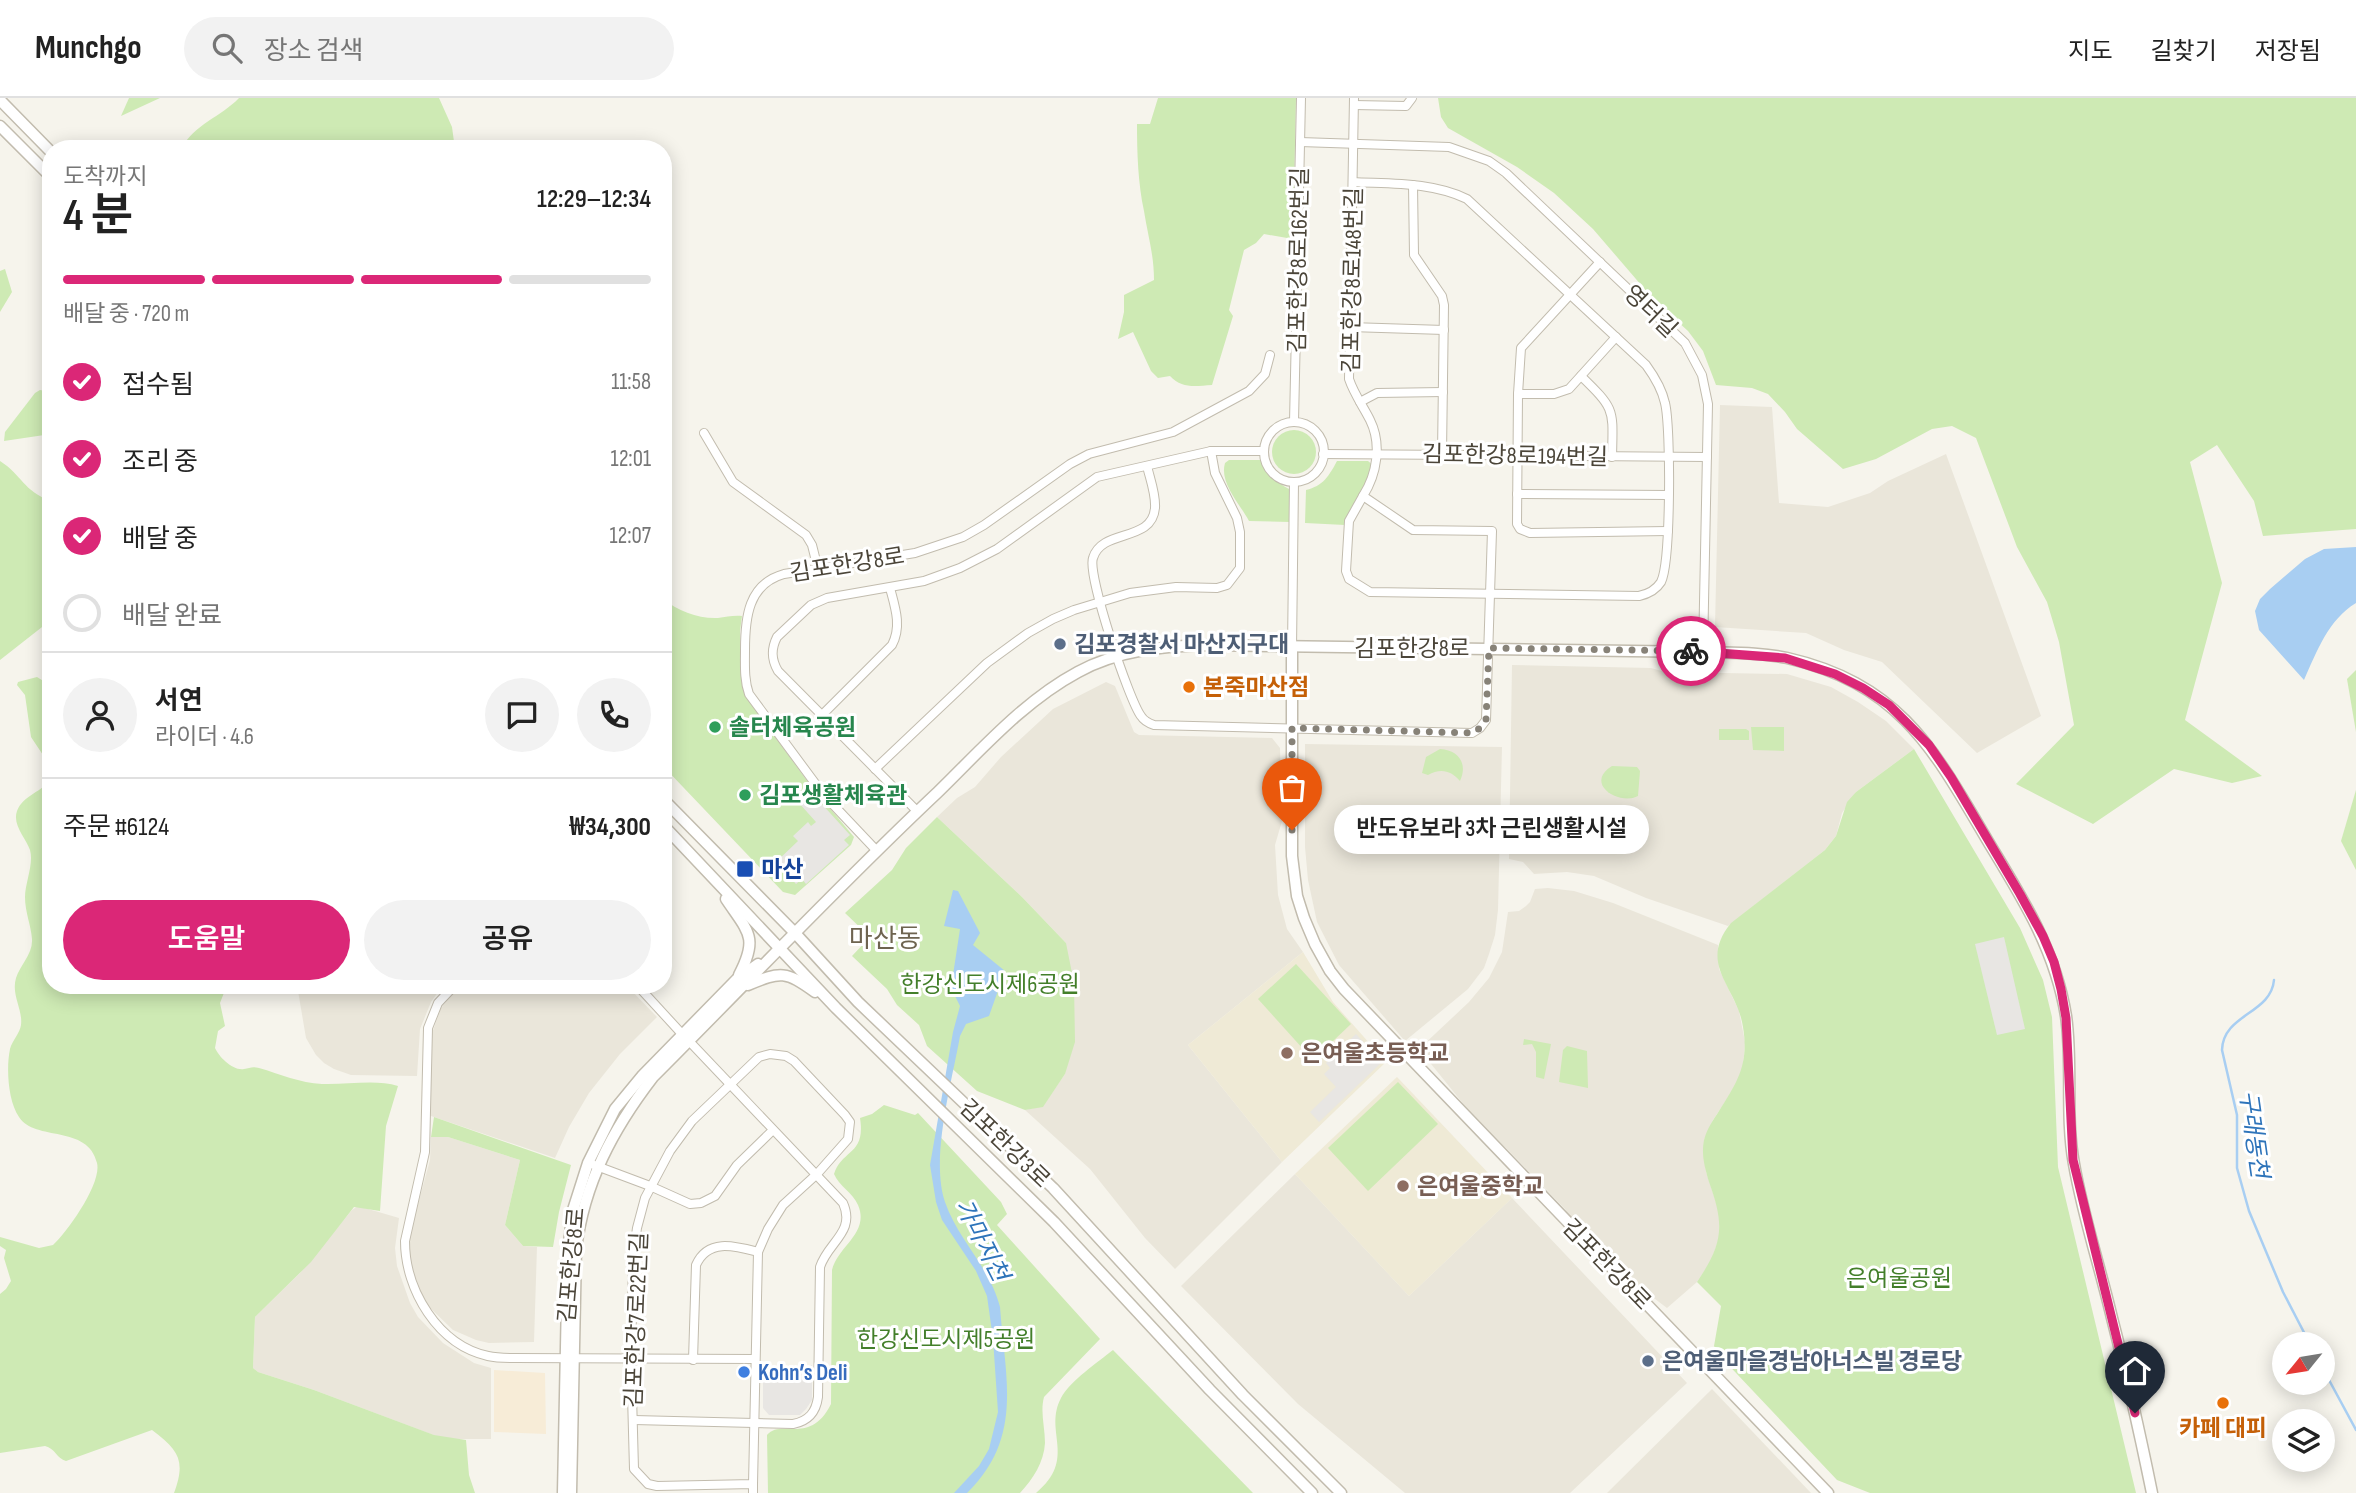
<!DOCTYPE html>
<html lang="ko">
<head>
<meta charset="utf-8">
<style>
  :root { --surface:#fff; --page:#f2f2f2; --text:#222; --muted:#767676; --line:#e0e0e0; --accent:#db2777 }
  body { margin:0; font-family:"Sofia Sans Condensed","Noto Sans KR",sans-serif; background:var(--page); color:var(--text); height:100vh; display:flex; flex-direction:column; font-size:26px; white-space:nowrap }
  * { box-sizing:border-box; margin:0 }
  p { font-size:23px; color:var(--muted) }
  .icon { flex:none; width:38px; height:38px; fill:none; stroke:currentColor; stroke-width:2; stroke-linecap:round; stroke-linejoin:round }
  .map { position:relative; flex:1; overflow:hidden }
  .side { position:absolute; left:42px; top:42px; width:630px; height:854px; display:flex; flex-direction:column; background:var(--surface); border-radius:28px; box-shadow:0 4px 18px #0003 }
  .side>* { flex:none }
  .needle { width:46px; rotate:240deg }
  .buttons { position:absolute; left:2272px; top:1234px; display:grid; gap:14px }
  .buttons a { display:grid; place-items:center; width:63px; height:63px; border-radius:50%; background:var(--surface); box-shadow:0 4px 18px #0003; font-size:35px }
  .pin { position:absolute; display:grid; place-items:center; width:60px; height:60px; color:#fff; margin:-72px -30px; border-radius:50% 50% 50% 0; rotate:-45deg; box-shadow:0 0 7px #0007 }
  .pin .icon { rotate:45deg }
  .courier { position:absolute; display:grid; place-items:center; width:70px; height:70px; margin:-35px; border:5px solid #db2777; border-radius:50%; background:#fff; color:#222; box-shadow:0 2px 9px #0007 }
  .bubble { position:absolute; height:49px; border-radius:24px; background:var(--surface); box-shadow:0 4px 18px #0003; font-size:23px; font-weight:600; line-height:49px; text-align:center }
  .overview em { font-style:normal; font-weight:600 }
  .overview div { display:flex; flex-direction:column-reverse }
  .overview { display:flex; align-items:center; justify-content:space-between; height:119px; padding:0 21px }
  h1 { font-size:46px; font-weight:600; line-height:52px }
  .bar { display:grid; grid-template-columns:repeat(4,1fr); gap:10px 7px; align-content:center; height:84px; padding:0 21px }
  .bar i { height:9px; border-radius:5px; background:var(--line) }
  .bar .current { background:var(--accent) }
  .bar p { grid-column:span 4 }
  .line { display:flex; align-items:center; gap:18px; padding:0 21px; border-top:2px solid var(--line) }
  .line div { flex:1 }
  .round { display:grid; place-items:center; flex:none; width:74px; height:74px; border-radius:37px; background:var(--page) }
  ol { padding:0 21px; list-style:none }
  li { display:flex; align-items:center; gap:21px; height:77px }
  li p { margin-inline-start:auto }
  li .icon { padding:7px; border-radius:50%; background:var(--accent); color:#fff; stroke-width:4 }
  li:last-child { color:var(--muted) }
  li i { width:38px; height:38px; border:4px solid var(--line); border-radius:50% }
  .cta { display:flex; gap:14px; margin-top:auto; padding:14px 21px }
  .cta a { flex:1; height:80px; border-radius:42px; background:var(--accent); color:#fff; font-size:28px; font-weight:600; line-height:80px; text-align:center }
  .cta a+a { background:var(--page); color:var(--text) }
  header { display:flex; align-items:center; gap:42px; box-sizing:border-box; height:98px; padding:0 35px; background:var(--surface); border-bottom:2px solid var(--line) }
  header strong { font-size:33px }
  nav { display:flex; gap:38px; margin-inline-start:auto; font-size:24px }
  .search { width:490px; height:63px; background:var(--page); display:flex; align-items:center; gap:18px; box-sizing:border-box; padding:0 24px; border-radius:38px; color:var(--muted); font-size:26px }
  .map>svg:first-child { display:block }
</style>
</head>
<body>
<header>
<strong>Munchgo</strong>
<div class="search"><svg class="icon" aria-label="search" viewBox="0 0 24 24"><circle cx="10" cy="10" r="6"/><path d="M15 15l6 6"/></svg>장소 검색</div>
<nav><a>지도</a><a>길찾기</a><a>저장됨</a></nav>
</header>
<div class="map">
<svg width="2356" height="1395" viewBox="0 0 2356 1395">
  <rect width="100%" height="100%" fill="#f6f4ec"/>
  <g fill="#eae6da">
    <polygon points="1720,307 1772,309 1779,405 1828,409 1870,395 1888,383 1946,356 2041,618 1977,655 1882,564 1844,552 1806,535 1715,529"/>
    <polygon points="1512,567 1651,570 1665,574 1787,576 1831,589 1858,604 1886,623 1914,651 1856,694 1842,715 1836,738 1825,752 1728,828 1646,800 1594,778 1567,774 1534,776 1523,764 1509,761"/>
    <polygon points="1106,584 1115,588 1134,634 1139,637 1272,640 1280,650 1282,723 1275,747 1278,797 1287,831 1303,854 1188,947 1282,1064 1175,1171 1145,1140 1090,1071 1025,1012 1043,1008 1065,976 1066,845 1022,799 937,719 957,700 975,689 1001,659 1053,611"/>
    <polygon points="1305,646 1502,649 1498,812 1495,837 1489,856 1484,870 1468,891 1405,943 1339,867 1317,824 1308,782 1305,749"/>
    <polygon points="1548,790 1574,793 1613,805 1718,847 1719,871 1739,913 1745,944 1743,970 1738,984 1713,1022 1704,1042 1706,1074 1720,1116 1719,1140 1711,1163 1697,1184 1667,1210 1622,1176 1615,1162 1574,1125 1565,1111 1506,1050 1486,1034 1419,951 1469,904 1489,880 1502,854 1508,814 1519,813 1526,808 1530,804 1535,791"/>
    <polygon points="297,887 443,887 431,904 420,931 417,978 351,977 334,971 324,965 316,957 306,940"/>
    <polygon points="459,887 626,887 657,919 620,956 589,995 569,1029 555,1060 428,1017 431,938 441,910"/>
    <polygon points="431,1039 448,1039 520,1062 505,1127 523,1148 537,1149 534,1244 489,1245 476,1242 453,1232 425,1205 409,1174 408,1143 430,1062"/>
    <polygon points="1295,1076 1409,1198 1512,1100 1687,1285 1570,1395 1405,1395 1298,1306 1181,1188"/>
    <polygon points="358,1108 399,1120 395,1150 397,1168 410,1205 418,1219 443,1245 474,1265 491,1270 491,1341 444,1341 314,1292 258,1274 253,1270 255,1219 300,1175 352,1112"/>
    <polygon points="1712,1291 1811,1395 1607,1395"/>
  </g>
  <polygon fill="#f7ecd7" points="494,1272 545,1275 546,1336 494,1334"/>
  <g fill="#efead6">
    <polygon points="1303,854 1333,904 1386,964 1282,1064 1188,947"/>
    <polygon points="1397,979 1512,1100 1409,1198 1295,1076"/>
  </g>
  <g fill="#ceeab4">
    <polygon points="129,0 160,0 121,18"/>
    <path d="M239 0H439L452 29 455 51H181C194 26 221 19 239 0Z"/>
    <path d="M1158 0H1296L1293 141 1264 136 1256 145 1244 152 1229 212 1233 218 1212 287C1195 288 1182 291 1170 278L1158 280 1151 273 1133 234 1118 241 1124 214V197L1154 182C1154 157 1148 138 1144 113 1138 85 1137 55 1137 26H1150Z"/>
    <polygon points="1438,0 2356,0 2356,431 2263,438 2254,403 2217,347 2190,364 2222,485 2185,622 2262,678 2232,685 2174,671 2093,726 2016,686 2074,627 2059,544 2047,504 2017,449 1976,340 1952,328 1932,331 1876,361 1843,371 1797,331 1785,314 1768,296 1752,290 1716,287 1703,253 1688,233 1654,202 1593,131 1554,95 1517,69 1448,30 1441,19"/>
    <polygon points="5,171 12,194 0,214 0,173"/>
    <polygon points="40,292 51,294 51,336 4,343 5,334 35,295"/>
    <circle cx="1294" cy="354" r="22"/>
    <path d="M1229 362H1264C1268 378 1277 385 1291 392L1290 424 1249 423C1240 406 1219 385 1225 365Z"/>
    <path d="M0 363C22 377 23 393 51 403V522L0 562Z"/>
    <path d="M1337 363H1368L1375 369 1345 427 1305 425 1306 392C1323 388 1329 378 1337 363Z"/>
    <path d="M663 501C678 513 699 521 718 520 726 519 734 517 742 518L740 533 741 582 746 599 808 684 854 739 851 747 795 797 783 794 663 668Z"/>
    <polygon points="2356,572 2356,634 2347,581"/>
    <polygon points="37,579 45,584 51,579 51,669 31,639 25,597 17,587 18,584"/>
    <polygon points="1751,629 1784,629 1784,653 1753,652"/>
    <polygon points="1719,631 1746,631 1749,633 1749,642 1719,642"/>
    <path d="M1440 651C1459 652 1468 666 1460 683 1451 672 1440 670 1428 677L1422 675 1426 659Z"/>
    <path d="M1914 651 2020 830 2043 882 2052 919 2058 1069 2136 1395H1870L1837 1382 1719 1257 1714 1248 1721 1208 1697 1184C1723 1145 1725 1128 1709 1084 1705 1070 1701 1057 1704 1042 1707 1031 1713 1022 1719 1013 1738 983 1749 966 1743 929 1737 888 1697 867 1731 825L1825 752 1836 738 1847 704 1856 694Z"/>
    <path d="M1612 668 1637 669 1640 673 1638 698C1620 708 1583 686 1612 668Z"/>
    <path d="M51 680V887H227L220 905 225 928 218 933 215 950C219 959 233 973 244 971 250 970 252 968 259 970 280 976 300 985 322 986 346 987 376 981 398 988L386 1028 380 1113 354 1109 311 1164 255 1219 253 1270 258 1274 314 1292 434 1337 466 1342 469 1377 475 1395H174C186 1363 179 1352 152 1332L66 1363C57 1361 55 1350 45 1348L0 1355V1196L6 1191 11 1183 4 1160 6 1152 0 1148V1139L39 1150 53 1147C68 1133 102 1085 97 1065 88 1026 35 1044 19 1019 8 1003 6 970 10 951 12 943 20 935 21 927 23 911 11 897 16 880 20 867 33 856 32 841 31 827 25 814 25 799 25 785 34 766 30 752 26 740 12 727 17 713 23 697 43 694 51 680Z"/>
    <polygon points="2356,692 2356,772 2341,743"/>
    <polygon points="937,719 1022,799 1066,845 1074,885 1075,944 1065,976 1043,1009 1025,1012 977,993 927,948 919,927 897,907 887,891 852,858 870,839 845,815 892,772 906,750"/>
    <polygon points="1296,866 1351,926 1313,962 1258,901"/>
    <polygon points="1524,941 1551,946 1544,981 1536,979 1536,954 1532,946 1523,947"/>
    <polygon points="1567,948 1587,953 1588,990 1559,984 1563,952"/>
    <polygon points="1398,984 1438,1026 1368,1093 1328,1050"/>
    <path d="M884 1007 915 1017 918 1015 1001 1104 1007 1116 997 1127 1100 1241 1044 1299C1040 1314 1045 1329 1045 1345 1044 1364 1033 1381 1020 1395H768L767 1337C781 1320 810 1348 831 1306L832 1172C838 1148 870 1135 858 1107 853 1095 839 1088 834 1076 842 1051 866 1057 860 1020L872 1016Z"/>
    <polygon points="434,1019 571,1067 559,1114 553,1149 523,1148 505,1127 520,1062 448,1039 431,1039"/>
    <path d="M1113 1252 1253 1395H1036C1078 1360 1043 1334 1061 1300 1070 1283 1098 1264 1113 1252Z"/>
  </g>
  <g fill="#e8e6e3">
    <polygon points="811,694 850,737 844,742 849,747 806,786 802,781 796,786 776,764 798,743 793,738 808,724 811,728 816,724 799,705"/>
    <polygon points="2004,839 2025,931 1997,937 1975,846"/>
    <polygon points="1356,936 1382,964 1319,1024 1310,1014 1336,989 1324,976 1330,970 1326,965"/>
    <polygon points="812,1267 812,1302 806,1311 800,1317 769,1317 763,1310 763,1268"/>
  </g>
  <g fill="#a8cef2">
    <path d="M2356 449V505C2328 522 2317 553 2304 582L2259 532 2255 513 2260 501 2270 491 2305 461 2324 451Z"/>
    <path d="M953 792 958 793 980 835 973 847 1005 873 989 918 966 926 960 938C952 984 930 1060 945 1104 958 1142 990 1169 1000 1209 1005 1280 1024 1339 967 1395H954L979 1368 989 1351 998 1314 993 1241 987 1198 976 1173 942 1122 936 1104 930 1067 953 934 960 908 951 890 960 831 944 828Z"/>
  </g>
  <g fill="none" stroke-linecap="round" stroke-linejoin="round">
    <g stroke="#a8cef2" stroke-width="2.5">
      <path d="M2274 882C2271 916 2223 916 2222 952L2237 1017V1070L2249 1113 2283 1194 2310 1246"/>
      <polyline points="2322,1269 2356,1332"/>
    </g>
    <g stroke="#c2bcae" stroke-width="10">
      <g id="minor">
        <polyline points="1354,7 1406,8 1412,0"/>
        <polyline points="1300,44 1449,49 1489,63 1506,75 1685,245 1702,277 1708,306 1703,554"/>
        <path d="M1353 84C1391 86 1432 84 1467 101L1646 267C1654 278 1662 291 1665 305 1671 329 1671 464 1661 484 1656 492 1648 496 1639 498L1370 494 1349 481 1346 473 1349 423 1363 398"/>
        <polyline points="1413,87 1414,157 1442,198 1444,207 1442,355"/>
        <polyline points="1600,164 1521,250 1518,296 1517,426 1520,431 1530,435 1668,433"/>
        <polyline points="1350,229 1444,232"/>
        <path d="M1581 278C1616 312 1613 311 1612 359"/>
        <polyline points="1518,296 1554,296 1569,291 1616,239"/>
        <polyline points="1360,304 1377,295 1443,294"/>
        <polyline points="1294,324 1301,0"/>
        <circle cx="1294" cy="354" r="30"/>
        <polyline points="704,335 733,384 806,437 812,447 818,471"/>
        <polyline points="1323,356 1707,359"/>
        <path d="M1147 368C1150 381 1156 396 1155 410 1152 445 1102 430 1093 460 1087 477 1129 602 1141 618 1144 623 1148 625 1154 627L1472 635 1480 630 1486 622 1492 433 1413 432 1363 398C1377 376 1382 346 1370 322 1363 308 1354 296 1349 281L1354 0"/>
        <polyline points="1517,396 1668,397"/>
        <polyline points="1292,550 1294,384"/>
        <path d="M822 617 892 547C902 528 895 509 890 490"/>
        <polyline points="875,671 987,565 1028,535 1053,521 1074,512 1130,495 1176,489 1217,490 1227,487 1240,470 1240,434 1237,420 1215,375 1211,353"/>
        <path d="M917 713 778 573C771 561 771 551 777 539L811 507 827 500 924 483 960 470 997 451 1097 379 1211 353H1264"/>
        <path d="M876 752 823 696 749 596C744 582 745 567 745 552 745 520 748 486 784 476L915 455 963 439 984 427 1070 366 1089 356 1173 334 1249 293 1265 276 1270 257"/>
        <path d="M455 887 438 905 428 930 425 1054 405 1143C405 1192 438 1247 488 1258 497 1260 506 1260 515 1260L755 1261"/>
        <polyline points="637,887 682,936"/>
        <polyline points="594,1067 650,1088 690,1106 701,1105 715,1098 737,1067 773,1032"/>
        <path d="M693 1262 696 1167C708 1140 735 1148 758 1154"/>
        <path d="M634 1322 793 1326C809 1323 816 1314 818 1299L820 1169C828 1144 856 1134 843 1105L689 943"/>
        <polyline points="753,1395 753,1386 758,1154 768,1131 783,1107 817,1076 848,1041 850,1024 845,1017 794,963 786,958 770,956 759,959 692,1023 670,1053 645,1100 637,1130 633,1160 631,1260 634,1371 648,1386 657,1388 753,1386"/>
      </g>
    </g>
    <g stroke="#c2bcae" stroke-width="13">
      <g id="tertiary">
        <polyline points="0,2 51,54"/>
        <polyline points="0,28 51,79"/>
        <polyline points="1292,550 1292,758 1297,798 1304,820 1315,846 1330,873 1344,891 1828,1395"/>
        <polyline points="663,701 795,835 858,904 1053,1090 1243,1297 1341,1395"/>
        <polyline points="663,727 836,910 1054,1124 1210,1292 1312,1395"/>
        <path d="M726 801C748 834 759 839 739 877"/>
        <path d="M748 887C781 873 786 873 815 894"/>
        <polyline points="563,1395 568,1152 573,1112 588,1065 615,1011 643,977 737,881 758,866"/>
        <path d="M571 1395 576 1151C584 1085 613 1031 653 979 748 884 840 786 938 694 982 651 1024 603 1078 574 1118 552 1163 548 1207 547L1703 554C1730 555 1760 554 1787 560 1904 587 1936 656 1992 750 2025 804 2056 855 2066 918 2073 967 2065 1017 2074 1066 2083 1118 2100 1169 2112 1220 2127 1278 2140 1336 2152 1395"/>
      </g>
    </g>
    <use href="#minor" stroke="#fff" stroke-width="8"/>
    <use href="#tertiary" stroke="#fff" stroke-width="10"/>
  </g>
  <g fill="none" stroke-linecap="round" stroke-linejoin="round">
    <polyline stroke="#878278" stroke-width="7" stroke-dasharray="0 12.6" points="1292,732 1292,630 1472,635 1480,630 1486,622 1489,550 1691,553"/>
    <polyline stroke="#db2777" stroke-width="9" points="1691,553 1785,560 1835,576 1863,590 1889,607 1929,647 1951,679 2020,796 2043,838 2054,864 2061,891 2066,920 2073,1062 2135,1315"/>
  </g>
  <g fill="#5c6f8a" stroke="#fff" stroke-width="2.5">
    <circle cx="1060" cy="546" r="7"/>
    <circle cx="1648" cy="1263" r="7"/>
  </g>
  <g fill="#e8710a" stroke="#fff" stroke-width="2.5">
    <circle cx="1189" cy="589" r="7"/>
    <circle cx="2223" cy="1305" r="7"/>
  </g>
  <g fill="#2e9e5b" stroke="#fff" stroke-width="2.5">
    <circle cx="715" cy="629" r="7"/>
    <circle cx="745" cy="697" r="7"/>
  </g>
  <rect fill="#1a4fb4" stroke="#fff" stroke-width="2.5" x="736" y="762" width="18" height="18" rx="3.5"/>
  <g fill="#8d6e63" stroke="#fff" stroke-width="2.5">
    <circle cx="1287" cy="955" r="7"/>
    <circle cx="1403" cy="1088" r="7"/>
  </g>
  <circle fill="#3f7fe0" stroke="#fff" stroke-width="2.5" cx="744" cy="1274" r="7"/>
  <g text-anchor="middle" stroke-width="6" stroke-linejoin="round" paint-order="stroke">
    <g font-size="23" fill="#4b4539" stroke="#fff">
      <text transform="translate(1298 162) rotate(-89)" y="8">김포한강8로162번길</text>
      <text transform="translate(1352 182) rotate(-89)" y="8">김포한강8로148번길</text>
      <text transform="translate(1651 213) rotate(44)" y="8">영터길</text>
      <text transform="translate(1515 357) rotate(1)" y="8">김포한강8로194번길</text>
      <text transform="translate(847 466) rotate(-9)" y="8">김포한강8로</text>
      <text x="1412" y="558">김포한강8로</text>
      <text transform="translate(1005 1045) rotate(44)" y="8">김포한강3로</text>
      <text transform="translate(1607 1166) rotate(46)" y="8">김포한강8로</text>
      <text transform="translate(571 1167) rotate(-85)" y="8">김포한강8로</text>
      <text transform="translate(636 1222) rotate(-88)" y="8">김포한강7로22번길</text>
    </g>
    <g font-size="23" font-weight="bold" fill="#4e5e75" stroke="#fff" text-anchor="start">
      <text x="1074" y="554">김포경찰서 마산지구대</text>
      <text x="1662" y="1271">은여울마을경남아너스빌 경로당</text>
    </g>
    <g font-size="23" font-weight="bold" fill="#c56008" stroke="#fff" text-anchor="start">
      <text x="1203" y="597">본죽마산점</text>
      <text x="2223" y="1338" text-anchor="middle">카페 대피</text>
    </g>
    <g font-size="23" font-weight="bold" fill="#27864d" stroke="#fff" text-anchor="start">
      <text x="729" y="637">솔터체육공원</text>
      <text x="759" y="705">김포생활체육관</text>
    </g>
    <g font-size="23" font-weight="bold" fill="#164399" stroke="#fff" text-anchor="start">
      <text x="761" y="779">마산</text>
    </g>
    <g font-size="23" fill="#437f2a" stroke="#fff">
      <text x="990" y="894">한강신도시제6공원</text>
      <text x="1899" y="1188">은여울공원</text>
      <text x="946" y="1249">한강신도시제5공원</text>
    </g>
    <g font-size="23" font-weight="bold" fill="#785e54" stroke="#fff" text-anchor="start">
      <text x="1301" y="963">은여울초등학교</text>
      <text x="1417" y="1096">은여울중학교</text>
    </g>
    <g font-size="23" font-weight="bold" fill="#366cbe" stroke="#fff" text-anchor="start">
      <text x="758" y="1282">Kohn’s Deli</text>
    </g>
    <g font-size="24" font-style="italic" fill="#2e74ba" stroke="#fff">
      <text transform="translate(2254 1036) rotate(82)" y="8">구래동천</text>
      <text transform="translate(982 1142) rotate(63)" y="8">가마지천</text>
    </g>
    <g font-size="26" fill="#6e6450" stroke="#fff">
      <text x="885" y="849">마산동</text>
    </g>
  </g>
</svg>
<div class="buttons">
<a><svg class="needle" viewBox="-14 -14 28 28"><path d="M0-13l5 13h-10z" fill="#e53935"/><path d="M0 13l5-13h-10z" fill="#767676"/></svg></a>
<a><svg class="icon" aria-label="layers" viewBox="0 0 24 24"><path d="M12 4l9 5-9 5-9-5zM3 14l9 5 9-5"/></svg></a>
</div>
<div class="pin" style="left:1292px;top:732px;background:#ea580c"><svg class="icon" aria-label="bag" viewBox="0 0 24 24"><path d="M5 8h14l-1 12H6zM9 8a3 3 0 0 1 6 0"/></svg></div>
<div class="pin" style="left:2135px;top:1315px;background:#1f2937"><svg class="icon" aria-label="home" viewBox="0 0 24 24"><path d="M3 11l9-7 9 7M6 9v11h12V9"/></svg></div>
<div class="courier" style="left:1691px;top:553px"><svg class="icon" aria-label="bike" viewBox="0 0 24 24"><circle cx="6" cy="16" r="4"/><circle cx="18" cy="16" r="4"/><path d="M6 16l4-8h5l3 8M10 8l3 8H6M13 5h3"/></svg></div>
<div class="bubble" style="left:1334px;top:707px;width:315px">반도유보라 3차 근린생활시설</div>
<section class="side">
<div class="overview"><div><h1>4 분</h1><p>도착까지</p></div><em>12:29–12:34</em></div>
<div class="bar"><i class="current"></i><i class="current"></i><i class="current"></i><i></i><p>배달 중 · 720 m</p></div>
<ol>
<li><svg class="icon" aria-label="check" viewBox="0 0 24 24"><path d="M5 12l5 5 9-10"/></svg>접수됨<p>11:58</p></li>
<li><svg class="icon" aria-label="check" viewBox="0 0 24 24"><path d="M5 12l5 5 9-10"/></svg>조리 중<p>12:01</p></li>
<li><svg class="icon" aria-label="check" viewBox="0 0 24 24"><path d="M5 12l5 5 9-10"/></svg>배달 중<p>12:07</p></li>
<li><i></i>배달 완료</li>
</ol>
<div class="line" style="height:126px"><a class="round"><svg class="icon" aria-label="person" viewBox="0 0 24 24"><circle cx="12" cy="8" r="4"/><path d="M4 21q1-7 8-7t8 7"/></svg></a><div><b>서연</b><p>라이더 · 4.6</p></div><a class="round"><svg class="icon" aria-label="chat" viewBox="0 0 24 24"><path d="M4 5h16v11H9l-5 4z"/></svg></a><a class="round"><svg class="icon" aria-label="phone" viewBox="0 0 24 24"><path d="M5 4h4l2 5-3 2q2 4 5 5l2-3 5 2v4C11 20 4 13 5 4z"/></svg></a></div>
<div class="line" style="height:91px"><div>주문 #6124</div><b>₩34,300</b></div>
<div class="cta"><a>도움말</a><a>공유</a></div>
</section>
</div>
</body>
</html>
